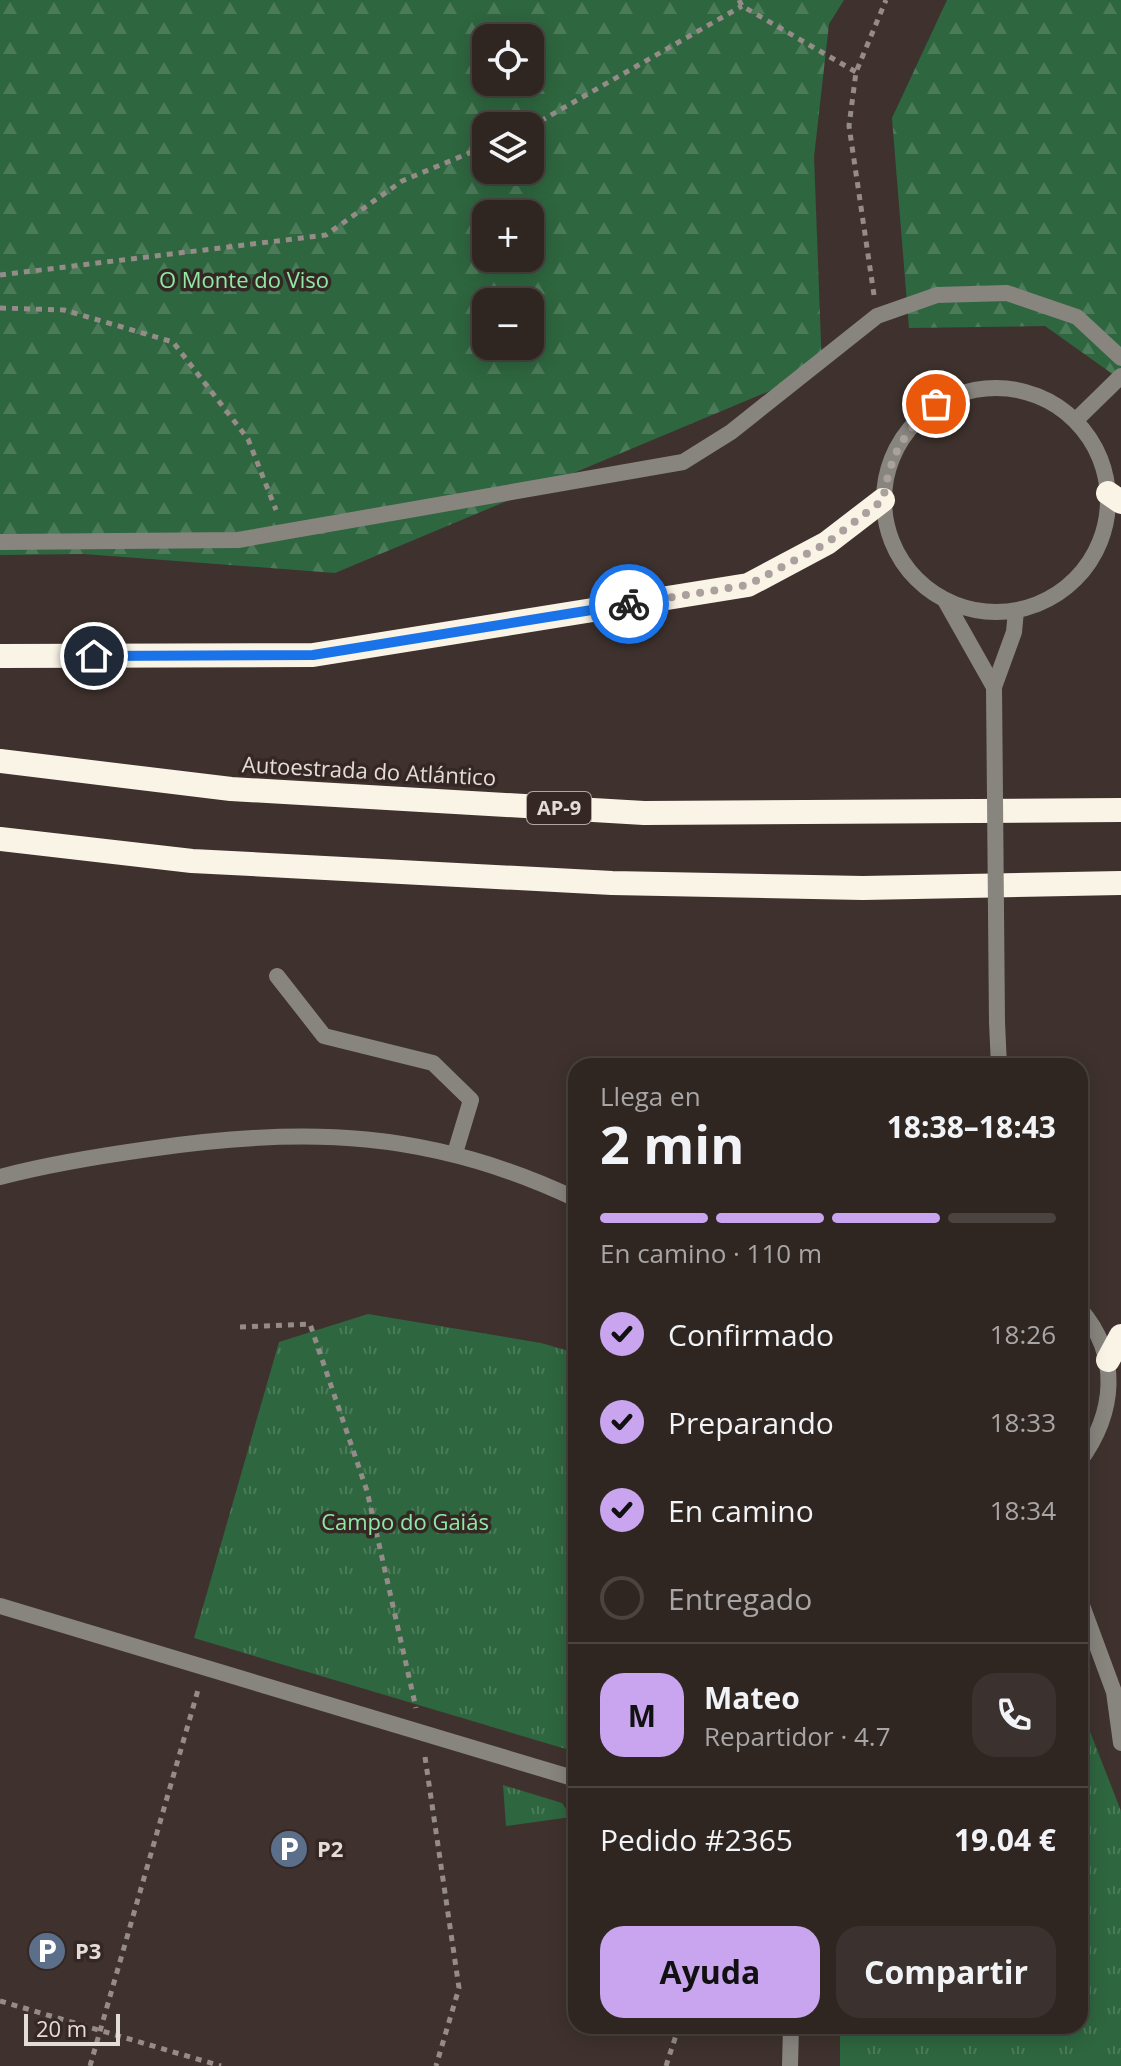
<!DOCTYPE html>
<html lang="es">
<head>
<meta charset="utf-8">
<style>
  :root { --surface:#2f2622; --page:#3b322f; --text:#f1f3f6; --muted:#a7a5a5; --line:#4a4340; --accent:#c8a5ee }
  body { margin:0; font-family:"Open Sans",sans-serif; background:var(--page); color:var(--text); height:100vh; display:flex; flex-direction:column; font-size:30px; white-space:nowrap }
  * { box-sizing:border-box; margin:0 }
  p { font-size:26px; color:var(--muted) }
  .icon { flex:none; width:44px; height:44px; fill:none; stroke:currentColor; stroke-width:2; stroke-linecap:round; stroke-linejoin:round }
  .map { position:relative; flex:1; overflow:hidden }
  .details { position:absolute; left:568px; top:1058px; width:520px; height:976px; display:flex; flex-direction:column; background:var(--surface); border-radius:24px; box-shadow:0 4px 20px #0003,0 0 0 2px var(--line) }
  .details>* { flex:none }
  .fabs { position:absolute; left:472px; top:24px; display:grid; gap:16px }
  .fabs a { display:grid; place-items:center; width:72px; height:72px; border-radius:16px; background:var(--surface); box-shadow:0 4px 20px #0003,0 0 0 2px var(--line); font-size:40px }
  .scale { position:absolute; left:24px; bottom:20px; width:96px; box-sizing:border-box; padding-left:8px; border:4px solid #e4dcd9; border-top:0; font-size:22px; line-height:28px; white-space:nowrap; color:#e4dcd9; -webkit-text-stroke:6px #352824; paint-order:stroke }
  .pin { position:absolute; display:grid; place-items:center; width:68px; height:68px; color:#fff; margin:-34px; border:4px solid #fff; border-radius:50%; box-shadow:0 2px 8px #0007 }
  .courier { position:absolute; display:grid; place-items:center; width:80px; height:80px; margin:-40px; border:6px solid #1a73e8; border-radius:50%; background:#fff; color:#222; box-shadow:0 2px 10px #0007 }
  .headline em { font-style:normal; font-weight:700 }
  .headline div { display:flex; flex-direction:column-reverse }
  .headline { display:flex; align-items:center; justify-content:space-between; height:136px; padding:0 32px }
  h1 { font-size:52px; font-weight:700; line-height:60px }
  .bar { display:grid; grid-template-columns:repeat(4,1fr); gap:12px 8px; align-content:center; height:96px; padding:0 32px }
  .bar i { height:10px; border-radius:6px; background:var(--line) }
  .bar .selected { background:var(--accent) }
  .bar p { grid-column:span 4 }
  .line { display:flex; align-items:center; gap:20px; padding:0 32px; border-top:2px solid var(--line) }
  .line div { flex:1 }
  .round { display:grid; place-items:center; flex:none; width:84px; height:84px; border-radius:24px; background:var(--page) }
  ol { padding:0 32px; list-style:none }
  li { display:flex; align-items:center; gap:24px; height:88px }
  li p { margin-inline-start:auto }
  li .icon { padding:8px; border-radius:50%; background:var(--accent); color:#111; stroke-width:4 }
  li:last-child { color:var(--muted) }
  li i { width:44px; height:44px; border:4px solid var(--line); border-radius:50% }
  .action { display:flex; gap:16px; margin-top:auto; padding:16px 32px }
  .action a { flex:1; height:92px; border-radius:24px; background:var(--accent); color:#111; font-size:32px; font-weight:700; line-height:92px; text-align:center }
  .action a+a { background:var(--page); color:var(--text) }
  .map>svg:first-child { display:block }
</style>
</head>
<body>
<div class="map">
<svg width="1121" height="2066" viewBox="0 0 1121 2066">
  <defs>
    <pattern id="grass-tufts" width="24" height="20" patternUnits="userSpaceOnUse" patternTransform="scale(2)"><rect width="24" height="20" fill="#2e663f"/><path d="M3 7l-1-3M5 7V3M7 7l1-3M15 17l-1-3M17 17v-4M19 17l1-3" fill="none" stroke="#4c7b5a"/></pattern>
    <pattern id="forest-firs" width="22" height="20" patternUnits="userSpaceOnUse" patternTransform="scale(2)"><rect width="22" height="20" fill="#2e663f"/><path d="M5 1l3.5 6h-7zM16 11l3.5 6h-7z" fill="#4c7b5a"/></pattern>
  </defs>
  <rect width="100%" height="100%" fill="#3f322e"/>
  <g fill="url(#grass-tufts)">
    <polygon points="368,1314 541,1343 576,1353 576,1752 194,1638 279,1342"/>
    <polygon points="1080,1706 1121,1811 1121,2066 840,2066 840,2026 1080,2026"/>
    <polygon points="503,1785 562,1803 571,1817 506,1826"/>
  </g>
  <g fill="url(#forest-firs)" fill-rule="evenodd">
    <path d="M0 0H844L829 24 814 157 822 369 335 573 84 554 0 555ZM486 38H530V82H486ZM486 126H530V170H486ZM486 214H530V258H486ZM486 302H530V346H486Z"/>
    <polygon points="947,0 1121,0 1121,380 1045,326 909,328 892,118"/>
  </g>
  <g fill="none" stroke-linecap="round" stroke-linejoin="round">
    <g stroke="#958b88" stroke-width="5" stroke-dasharray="6 6" stroke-linecap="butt">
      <polyline points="739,0 742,6 856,72"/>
      <polyline points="530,127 742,6"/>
      <polyline points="0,275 326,235 402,181 486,146"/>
      <polyline points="874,295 849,126 856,72 886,0"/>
      <polyline points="0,308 64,310 173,342 248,439 276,510"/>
      <polyline points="240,1327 310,1324 367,1491 416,1708"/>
      <polyline points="425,1757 459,1988 436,2066"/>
      <polyline points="0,2001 221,2066"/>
      <polyline points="90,2066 198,1690"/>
      <polyline points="666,2066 679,2026"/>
    </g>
    <g stroke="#88857f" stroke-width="16">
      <polyline points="1076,420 1121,376"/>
      <polyline points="0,542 238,540 683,462 731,432 877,316 937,295 1007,293 1077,317 1121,358"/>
      <polyline points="277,976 324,1036 433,1063 471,1100 455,1153"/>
      <polyline points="1080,1600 1114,1692 1121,1743"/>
      <polyline points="0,1606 576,1779"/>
      <polyline points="790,2066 791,2026"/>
    </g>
    <g stroke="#88857f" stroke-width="16">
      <circle cx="996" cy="500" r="112"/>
      <polyline points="946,602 994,687"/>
      <polyline points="994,687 1014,632 1016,611"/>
      <polyline points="997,1022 999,1066"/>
      <path d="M0 1177C49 1164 99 1156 149 1149 305 1126 431 1130 576 1199"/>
      <path d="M1080 1309C1121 1356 1115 1413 1080 1461"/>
    </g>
    <g stroke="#faf4e6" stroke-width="24">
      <polyline points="1108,493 1121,502"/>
      <polyline points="0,656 313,655 748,585 827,543 883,500"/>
      <polyline points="0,761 231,789 644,813 1121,810"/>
      <polyline points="0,839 192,861 612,883 863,888 1121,883"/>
      <polyline points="1108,1360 1121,1336"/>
    </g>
    <polyline stroke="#88857f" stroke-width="16" points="994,687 997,1022"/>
  </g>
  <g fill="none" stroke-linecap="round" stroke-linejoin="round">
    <path stroke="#aaa09d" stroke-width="8" stroke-dasharray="0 14.4" d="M629 604 748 585 827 543 883 500C891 454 901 435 936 404"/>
    <polyline stroke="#1a73e8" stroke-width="10" points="94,656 313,655 629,604"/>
  </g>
  <defs>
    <g id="parking-disc" transform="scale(2)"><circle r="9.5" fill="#5c6f8a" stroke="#352824"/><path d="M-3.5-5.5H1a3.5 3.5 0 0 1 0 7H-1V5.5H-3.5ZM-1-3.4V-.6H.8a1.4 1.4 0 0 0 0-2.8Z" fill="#fff"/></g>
  </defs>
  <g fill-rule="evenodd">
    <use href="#parking-disc" x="289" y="1849"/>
    <use href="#parking-disc" x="47" y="1951"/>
  </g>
  <g text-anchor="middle" stroke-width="7" stroke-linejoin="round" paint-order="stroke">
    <rect fill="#352824" stroke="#b0a6a3" stroke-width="2" x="527" y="792" width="64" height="32" rx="6"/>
    <g font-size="20" font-weight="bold" fill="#e4dcd9">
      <text x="559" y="815">AP-9</text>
    </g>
    <g font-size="22" fill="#90e8a6" stroke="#352824">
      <text x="244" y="288">O Monte do Viso</text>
      <text x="405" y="1530">Campo do Gaiás</text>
    </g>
    <g font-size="22" fill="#e4dcd9" stroke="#352824">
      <text transform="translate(369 771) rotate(3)" y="8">Autoestrada do Atlántico</text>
    </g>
    <g font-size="22" font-weight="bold" fill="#e4dcd9" stroke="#352824" text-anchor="start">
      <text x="317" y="1857">P2</text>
      <text x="75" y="1959">P3</text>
    </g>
  </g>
</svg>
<div class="fabs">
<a><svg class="icon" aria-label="locate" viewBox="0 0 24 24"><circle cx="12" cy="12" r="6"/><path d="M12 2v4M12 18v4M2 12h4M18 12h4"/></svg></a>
<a><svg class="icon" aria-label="layers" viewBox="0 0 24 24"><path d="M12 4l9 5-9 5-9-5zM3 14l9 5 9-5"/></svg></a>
<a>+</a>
<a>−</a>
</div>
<div class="scale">20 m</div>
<div class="pin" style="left:936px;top:404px;background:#ea580c"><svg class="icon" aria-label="bag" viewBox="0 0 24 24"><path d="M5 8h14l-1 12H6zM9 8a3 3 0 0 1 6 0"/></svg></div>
<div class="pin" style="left:94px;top:656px;background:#1f2937"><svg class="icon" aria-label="home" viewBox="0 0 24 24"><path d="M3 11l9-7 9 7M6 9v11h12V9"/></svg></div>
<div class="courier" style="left:629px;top:604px"><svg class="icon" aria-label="bike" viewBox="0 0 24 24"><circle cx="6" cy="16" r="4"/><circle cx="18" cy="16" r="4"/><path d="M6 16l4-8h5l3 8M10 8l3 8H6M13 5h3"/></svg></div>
<section class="details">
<div class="headline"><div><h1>2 min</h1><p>Llega en</p></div><em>18:38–18:43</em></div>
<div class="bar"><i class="selected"></i><i class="selected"></i><i class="selected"></i><i></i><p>En camino · 110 m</p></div>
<ol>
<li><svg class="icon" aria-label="check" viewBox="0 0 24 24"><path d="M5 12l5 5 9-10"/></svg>Confirmado<p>18:26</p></li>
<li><svg class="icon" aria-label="check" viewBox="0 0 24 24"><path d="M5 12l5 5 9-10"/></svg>Preparando<p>18:33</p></li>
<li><svg class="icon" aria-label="check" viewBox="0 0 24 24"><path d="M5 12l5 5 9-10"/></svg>En camino<p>18:34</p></li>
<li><i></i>Entregado</li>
</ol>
<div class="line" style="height:144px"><b class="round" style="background:var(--accent);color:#111">M</b><div><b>Mateo</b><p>Repartidor · 4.7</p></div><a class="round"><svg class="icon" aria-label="phone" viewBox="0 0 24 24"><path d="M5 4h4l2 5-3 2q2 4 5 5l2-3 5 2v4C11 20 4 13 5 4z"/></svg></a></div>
<div class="line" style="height:104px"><div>Pedido #2365</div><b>19.04 €</b></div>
<div class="action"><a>Ayuda</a><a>Compartir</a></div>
</section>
</div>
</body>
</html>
